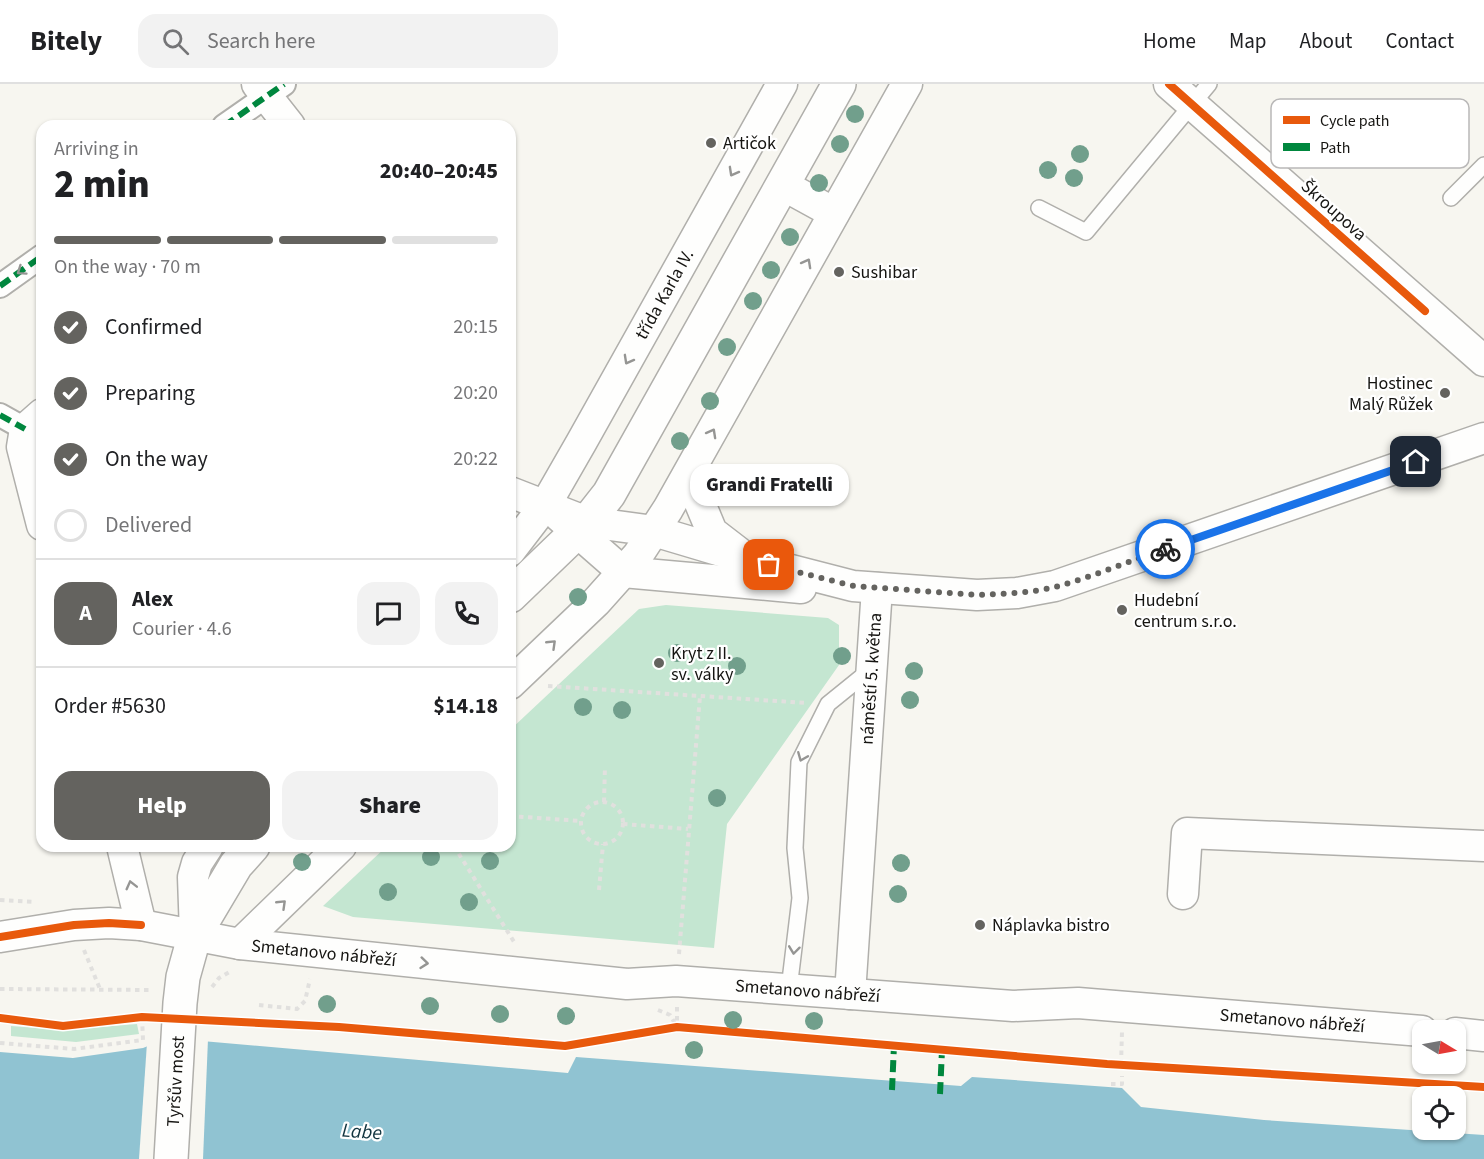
<!DOCTYPE html>
<html lang="en">
<head>
<meta charset="utf-8">
<style>
  :root { --surface:#fff; --page:#f2f2f2; --text:#202124; --muted:#757577; --line:#e0e0e0; --accent:#64635f }
  body { margin:0; font-family:"Source Sans 3",sans-serif; background:var(--page); color:var(--text); height:100vh; display:flex; flex-direction:column; font-size:22px; white-space:nowrap }
  * { box-sizing:border-box; margin:0 }
  p { font-size:20px; color:var(--muted) }
  .icon { flex:none; width:33px; height:33px; fill:none; stroke:currentColor; stroke-width:2; stroke-linecap:round; stroke-linejoin:round }
  .map { position:relative; flex:1; overflow:hidden }
  .side { position:absolute; left:36px; top:36px; width:480px; height:732px; display:flex; flex-direction:column; background:var(--surface); border-radius:18px; box-shadow:0 2px 4px #0004 }
  .side>* { flex:none }
  .needle { width:39px; rotate:100deg }
  .tools { position:absolute; left:1412px; top:936px; display:grid; gap:12px }
  .tools a { display:grid; place-items:center; width:54px; height:54px; border-radius:12px; background:var(--surface); box-shadow:0 2px 4px #0004; font-size:30px }
  .pin { position:absolute; display:grid; place-items:center; width:51px; height:51px; color:#fff; margin:-26px; border-radius:12px; box-shadow:0 3px 9px #0006 }
  .courier { position:absolute; display:grid; place-items:center; width:60px; height:60px; margin:-30px; border:4px solid #1a73e8; border-radius:50%; background:#fff; color:#222; box-shadow:0 2px 8px #0007 }
  .bubble { position:absolute; height:42px; border-radius:18px; background:var(--surface); box-shadow:0 2px 4px #0004; font-size:20px; font-weight:800; line-height:42px; text-align:center }
  .overview em { font-style:normal; font-weight:800 }
  .overview div { display:flex; flex-direction:column-reverse }
  .overview { display:flex; align-items:center; justify-content:space-between; height:102px; padding:0 18px }
  h1 { font-size:39px; font-weight:800; line-height:45px }
  .bar { display:grid; grid-template-columns:repeat(4,1fr); gap:9px 6px; align-content:center; height:72px; padding:0 18px }
  .bar i { height:8px; border-radius:4px; background:var(--line) }
  .bar .current { background:var(--accent) }
  .bar p { grid-column:span 4 }
  .line { display:flex; align-items:center; gap:15px; padding:0 18px; border-top:2px solid var(--line) }
  .line div { flex:1 }
  .round { display:grid; place-items:center; flex:none; width:63px; height:63px; border-radius:18px; background:var(--page) }
  ol { padding:0 18px; list-style:none }
  li { display:flex; align-items:center; gap:18px; height:66px }
  li p { margin-inline-start:auto }
  li .icon { padding:6px; border-radius:50%; background:var(--accent); color:#fff; stroke-width:4 }
  li:last-child { color:var(--muted) }
  li i { width:33px; height:33px; border:3px solid var(--line); border-radius:50% }
  .primary-button { display:flex; gap:12px; margin-top:auto; padding:12px 18px }
  .primary-button a { flex:1; height:69px; border-radius:18px; background:var(--accent); color:#fff; font-size:24px; font-weight:800; line-height:69px; text-align:center }
  .primary-button a+a { background:var(--page); color:var(--text) }
  header { display:flex; align-items:center; gap:36px; box-sizing:border-box; height:84px; padding:0 30px; background:var(--surface); border-bottom:2px solid var(--line) }
  header strong { font-size:28px }
  nav { display:flex; gap:33px; margin-inline-start:auto; font-size:21px }
  .search { width:420px; height:54px; background:var(--page); display:flex; align-items:center; gap:15px; box-sizing:border-box; padding:0 21px; border-radius:18px; color:var(--muted); font-size:22px }
  .map>svg:first-child { display:block }
</style>
</head>
<body>
<header>
<strong>Bitely</strong>
<div class="search"><svg class="icon" aria-label="search" viewBox="0 0 24 24"><circle cx="10" cy="10" r="6"/><path d="M15 15l6 6"/></svg>Search here</div>
<nav><a>Home</a><a>Map</a><a>About</a><a>Contact</a></nav>
</header>
<div class="map">
<svg width="1484" height="1075" viewBox="0 0 1484 1075">
  <rect width="100%" height="100%" fill="#f7f6f0"/>
  <g fill="#c4e6d1">
    <polygon points="666,521 828,534 839,541 839,581 727,740 714,864 353,833 323,822 387,762 510,762 510,646 639,525"/>
    <polygon points="137,940 139,950 76,958 11,952 11,942 64,946"/>
  </g>
  <polygon fill="#90c3d2" points="168,954 568,989 576,973 961,1002 972,993 1122,1004 1141,1023 1264,1036 1484,1051 1484,1075 0,1075 0,968 73,974 143,964"/>
  <polygon fill="#f7f6f0" points="168,951 208,955 203,1075 139,1075 147,959"/>
  <g fill="none" stroke-linecap="round" stroke-linejoin="round">
    <g stroke="#b0afab" stroke-width="18">
      <g id="service">
        <polyline points="1451,114 1484,81"/>
        <polyline points="1039,124 1086,148 1209,0"/>
        <polyline points="789,905 800,814 795,764 799,678 828,620 870,586"/>
      </g>
    </g>
    <g stroke="#b0afab" stroke-width="26">
      <g id="pedestrian">
        <polyline points="224,42 284,0"/>
        <polyline points="0,202 42,172"/>
        <polyline points="0,331 25,345"/>
      </g>
    </g>
    <g stroke="#b0afab" stroke-width="33">
      <g id="minor">
        <polyline points="257,0 290,42"/>
        <polyline points="1169,0 1484,277"/>
        <polyline points="783,101 834,129"/>
        <polyline points="42,330 25,345 22,363 42,441"/>
        <polyline points="694,382 697,412 712,448 738,468"/>
        <polyline points="510,408 587,438 654,447 748,475 853,502 977,511 1017,509 1055,502 1484,354"/>
        <polyline points="559,432 623,488 801,504"/>
        <path id="s1" d="M510 467 546 420 581 359 782 0"/>
        <polyline points="510,600 596,518 638,471 668,425 907,0"/>
        <polyline points="122,762 141,841"/>
        <polyline points="1183,810 1187,749 1484,762"/>
        <polyline points="195,850 193,793 197,779 208,762"/>
        <path id="s2" d="M0 853 74 841 109 839 141 841 240 860 627 900 676 897 1013 922 1078 919 1422 947"/>
        <polyline points="240,860 341,762"/>
        <path id="s3" d="M850 910 877 504"/>
        <polyline points="1455,949 1484,952"/>
      </g>
    </g>
    <g stroke="#b0afab" stroke-width="36">
      <g id="tertiary">
        <polyline points="510,512 587,438 609,410 839,0"/>
        <path id="s4" d="M171 1075 180 919 183 893 195 850 236 781 253 762"/>
      </g>
    </g>
    <g stroke="#e1e0de" stroke-width="4" stroke-dasharray="4.5 4.5" stroke-linecap="butt">
      <polyline points="548,602 807,619"/>
      <circle cx="602" cy="739" r="21"/>
      <polyline points="604,718 605,682"/>
      <polyline points="510,732 581,737"/>
      <polyline points="623,740 688,745"/>
      <polyline points="454,762 516,861"/>
      <polyline points="599,806 603,760"/>
      <polyline points="0,816 35,818"/>
      <polyline points="84,866 100,905"/>
      <polyline points="679,870 700,612"/>
      <polyline points="212,903 219,894 231,887"/>
      <polyline points="0,905 152,906"/>
      <polyline points="259,921 297,925 305,917 310,895"/>
      <polyline points="677,923 677,942"/>
      <polyline points="658,926 670,931 677,943"/>
      <polyline points="0,959 74,965 143,956 142,933"/>
      <polyline points="1121,980 1122,948"/>
      <polyline points="1111,1000 1122,1000 1122,992"/>
    </g>
    <use href="#service" stroke="#fefefd" stroke-width="15"/>
    <use href="#pedestrian" stroke="#fefefd" stroke-width="22"/>
    <use href="#minor" stroke="#fefefd" stroke-width="30"/>
    <use href="#tertiary" stroke="#fefefd" stroke-width="33"/>
    <g stroke="#00873e" stroke-width="6" stroke-dasharray="12 6" stroke-linecap="butt">
      <polyline points="224,42 284,0"/>
      <polyline points="0,202 42,172"/>
      <polyline points="0,331 25,345"/>
      <polyline points="892,1006 894,961"/>
      <polyline points="940,1010 942,966"/>
    </g>
    <g stroke="#fff" stroke-width="11">
      <g id="cycleway">
        <polyline points="1169,0 1425,227"/>
        <polyline points="0,853 74,841 109,839 141,841"/>
        <polyline points="0,934 63,942 142,933 339,943 565,962 677,943 1107,980 1484,1003"/>
      </g>
    </g>
    <use href="#cycleway" stroke="#e8590c" stroke-width="8"/>
  </g>
  <g fill="#719f8c">
    <circle cx="855" cy="30" r="9"/>
    <circle cx="840" cy="60" r="9"/>
    <circle cx="1080" cy="70" r="9"/>
    <circle cx="1048" cy="86" r="9"/>
    <circle cx="1074" cy="94" r="9"/>
    <circle cx="819" cy="99" r="9"/>
    <circle cx="790" cy="153" r="9"/>
    <circle cx="771" cy="186" r="9"/>
    <circle cx="753" cy="217" r="9"/>
    <circle cx="727" cy="263" r="9"/>
    <circle cx="710" cy="317" r="9"/>
    <circle cx="680" cy="357" r="9"/>
    <circle cx="578" cy="513" r="9"/>
    <circle cx="677" cy="569" r="9"/>
    <circle cx="842" cy="572" r="9"/>
    <circle cx="737" cy="582" r="9"/>
    <circle cx="914" cy="587" r="9"/>
    <circle cx="910" cy="616" r="9"/>
    <circle cx="583" cy="623" r="9"/>
    <circle cx="622" cy="626" r="9"/>
    <circle cx="717" cy="714" r="9"/>
    <circle cx="431" cy="773" r="9"/>
    <circle cx="490" cy="777" r="9"/>
    <circle cx="302" cy="778" r="9"/>
    <circle cx="901" cy="779" r="9"/>
    <circle cx="388" cy="808" r="9"/>
    <circle cx="898" cy="810" r="9"/>
    <circle cx="469" cy="818" r="9"/>
    <circle cx="327" cy="920" r="9"/>
    <circle cx="430" cy="922" r="9"/>
    <circle cx="500" cy="930" r="9"/>
    <circle cx="566" cy="932" r="9"/>
    <circle cx="733" cy="936" r="9"/>
    <circle cx="814" cy="937" r="9"/>
    <circle cx="694" cy="966" r="9"/>
  </g>
  <defs><path id="oneway-chevron" d="M-2-3.5L2.5 0L-2 3.5" fill="none" stroke-width="1.6" stroke-linecap="round" stroke-linejoin="round" transform="scale(1.5)"/></defs>
  <g stroke="#959593">
    <use href="#oneway-chevron" transform="translate(733 88) rotate(119)"/>
    <use href="#oneway-chevron" transform="translate(807 179) rotate(-61)"/>
    <use href="#oneway-chevron" transform="translate(21 187) rotate(145)"/>
    <use href="#oneway-chevron" transform="translate(628 276) rotate(119)"/>
    <use href="#oneway-chevron" transform="translate(712 349) rotate(-61)"/>
    <use href="#oneway-chevron" transform="translate(552 560) rotate(-44)"/>
    <use href="#oneway-chevron" transform="translate(802 673) rotate(112)"/>
    <use href="#oneway-chevron" transform="translate(131 801) rotate(-104)"/>
    <use href="#oneway-chevron" transform="translate(282 820) rotate(-44)"/>
    <use href="#oneway-chevron" transform="translate(794 866) rotate(97)"/>
    <use href="#oneway-chevron" transform="translate(424 879) rotate(6)"/>
  </g>
  <g fill="none" stroke-linecap="round" stroke-linejoin="round">
    <path stroke="#64635f" stroke-width="6" stroke-dasharray="0 10.8" d="M769 481 854 502 977 511C1003 510 1030 509 1055 503 1092 493 1129 477 1165 465"/>
    <polyline stroke="#1a73e8" stroke-width="8" points="1165,465 1416,378"/>
  </g>
  <g fill="#64635f" stroke="#fff" stroke-width="2">
    <circle cx="711" cy="59" r="6"/>
    <circle cx="839" cy="188" r="6"/>
    <circle cx="1445" cy="309" r="6"/>
    <circle cx="1122" cy="526" r="6"/>
    <circle cx="659" cy="579" r="6"/>
    <circle cx="980" cy="841" r="6"/>
  </g>
  <g text-anchor="middle" stroke-width="4.5" stroke-linejoin="round" paint-order="stroke">
    <g font-size="18" fill="#151411" stroke="#fff" text-anchor="start">
      <text x="723" y="65">Artičok</text>
      <text x="851" y="194">Sushibar</text>
      <text x="1433" y="305" text-anchor="end">Hostinec<tspan x="1433" dy="21">Malý Růžek</tspan></text>
      <text x="1134" y="522">Hudební<tspan x="1134" dy="21">centrum s.r.o.</tspan></text>
      <text x="671" y="575">Kryt z II.<tspan x="671" dy="21">sv. války</tspan></text>
      <text x="992" y="847">Náplavka bistro</text>
    </g>
    <g font-size="18" fill="#151411" stroke="#fff">
      <text transform="translate(1334 126) rotate(42)" y="6">Škroupova</text>
      <text dy="6" stroke="none"><textPath href="#s1" startOffset="300">třída Karla IV.</textPath></text>
      <text dy="6" stroke="none"><textPath href="#s3" startOffset="316">náměstí 5. května</textPath></text>
      <text dy="6" stroke="none"><textPath href="#s2" startOffset="327">Smetanovo nábřeží</textPath></text>
      <text dy="6" stroke="none"><textPath href="#s2" startOffset="813">Smetanovo nábřeží</textPath></text>
      <text dy="6" stroke="none"><textPath href="#s2" startOffset="1299">Smetanovo nábřeží</textPath></text>
      <text dy="6" stroke="none"><textPath href="#s4" startOffset="78">Tyršův most</textPath></text>
    </g>
    <g font-size="20" font-style="italic" fill="#11343f" stroke="#fff">
      <text transform="translate(362 1047) rotate(4)" y="7">Labe</text>
    </g>
  </g>
  <rect x="1271" y="15" width="198" height="69" rx="9" fill="#fff" stroke="#b9b8b8" stroke-width="1.5"/>
  <rect x="1283" y="32" width="27" height="8" fill="#e8590c"/>
  <rect x="1283" y="59" width="27" height="8" fill="#00873e"/>
  <g font-size="16" fill="#151411">
    <text x="1320" y="42">Cycle path</text>
    <text x="1320" y="69">Path</text>
  </g>
</svg>
<div class="tools">
<a><svg class="needle" viewBox="-14 -14 28 28"><path d="M0-13l5 13h-10z" fill="#e53935"/><path d="M0 13l5-13h-10z" fill="#757577"/></svg></a>
<a><svg class="icon" aria-label="locate" viewBox="0 0 24 24"><circle cx="12" cy="12" r="6"/><path d="M12 2v4M12 18v4M2 12h4M18 12h4"/></svg></a>
</div>
<div class="pin" style="left:769px;top:481px;background:#ea580c"><svg class="icon" aria-label="bag" viewBox="0 0 24 24"><path d="M5 8h14l-1 12H6zM9 8a3 3 0 0 1 6 0"/></svg></div>
<div class="pin" style="left:1416px;top:378px;background:#1f2937"><svg class="icon" aria-label="home" viewBox="0 0 24 24"><path d="M3 11l9-7 9 7M6 9v11h12V9"/></svg></div>
<div class="courier" style="left:1165px;top:465px"><svg class="icon" aria-label="bike" viewBox="0 0 24 24"><circle cx="6" cy="16" r="4"/><circle cx="18" cy="16" r="4"/><path d="M6 16l4-8h5l3 8M10 8l3 8H6M13 5h3"/></svg></div>
<div class="bubble" style="left:690px;top:380px;width:159px">Grandi Fratelli</div>
<section class="side">
<div class="overview"><div><h1>2 min</h1><p>Arriving in</p></div><em>20:40–20:45</em></div>
<div class="bar"><i class="current"></i><i class="current"></i><i class="current"></i><i></i><p>On the way · 70 m</p></div>
<ol>
<li><svg class="icon" aria-label="check" viewBox="0 0 24 24"><path d="M5 12l5 5 9-10"/></svg>Confirmed<p>20:15</p></li>
<li><svg class="icon" aria-label="check" viewBox="0 0 24 24"><path d="M5 12l5 5 9-10"/></svg>Preparing<p>20:20</p></li>
<li><svg class="icon" aria-label="check" viewBox="0 0 24 24"><path d="M5 12l5 5 9-10"/></svg>On the way<p>20:22</p></li>
<li><i></i>Delivered</li>
</ol>
<div class="line" style="height:108px"><b class="round" style="background:var(--accent);color:#fff">A</b><div><b>Alex</b><p>Courier · 4.6</p></div><a class="round"><svg class="icon" aria-label="chat" viewBox="0 0 24 24"><path d="M4 5h16v11H9l-5 4z"/></svg></a><a class="round"><svg class="icon" aria-label="phone" viewBox="0 0 24 24"><path d="M5 4h4l2 5-3 2q2 4 5 5l2-3 5 2v4C11 20 4 13 5 4z"/></svg></a></div>
<div class="line" style="height:78px"><div>Order #5630</div><b>$14.18</b></div>
<div class="primary-button"><a>Help</a><a>Share</a></div>
</section>
</div>
</body>
</html>
